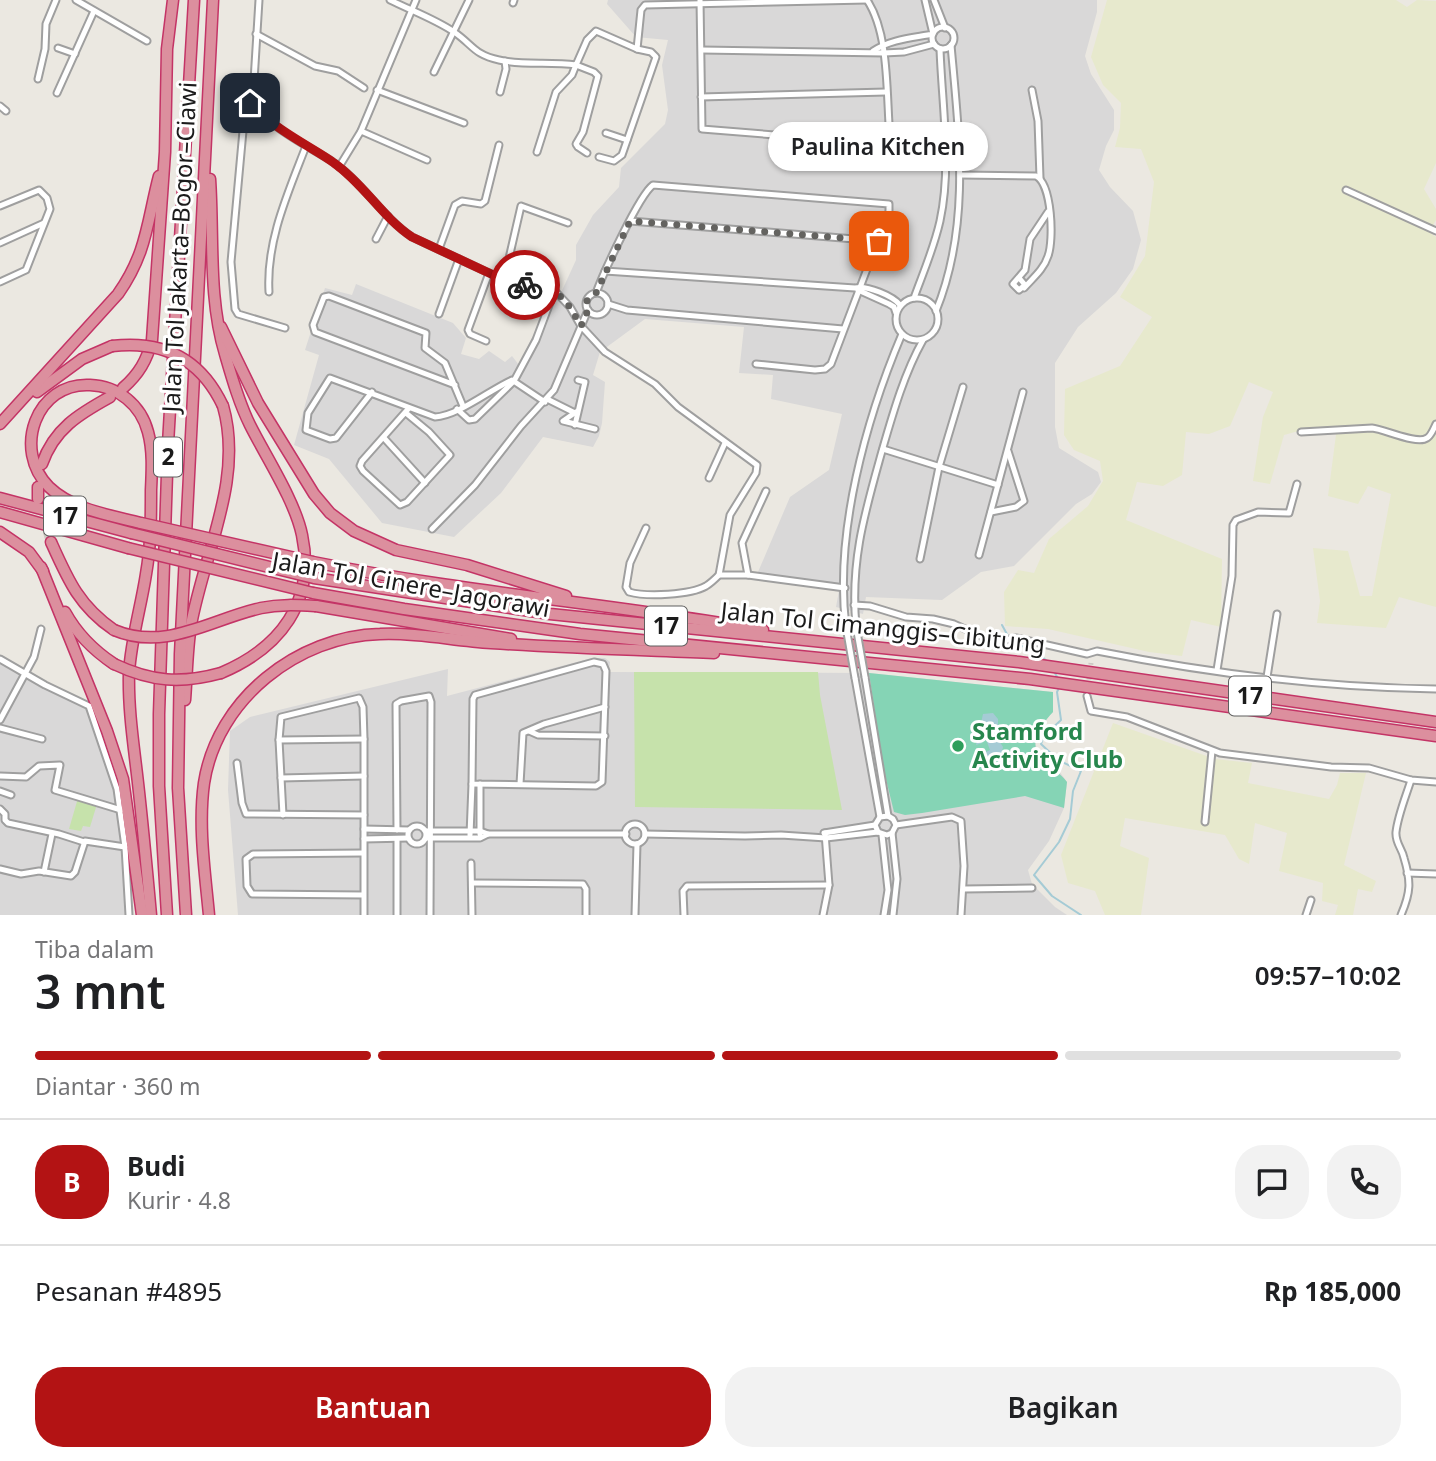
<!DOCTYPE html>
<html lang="id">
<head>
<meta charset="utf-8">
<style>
  :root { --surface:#fff; --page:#f2f2f2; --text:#202124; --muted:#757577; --line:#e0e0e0; --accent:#b31314 }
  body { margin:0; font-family:"Noto Sans",sans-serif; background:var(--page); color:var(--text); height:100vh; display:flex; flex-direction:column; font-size:26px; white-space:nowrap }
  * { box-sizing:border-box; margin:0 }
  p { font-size:23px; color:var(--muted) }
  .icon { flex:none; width:38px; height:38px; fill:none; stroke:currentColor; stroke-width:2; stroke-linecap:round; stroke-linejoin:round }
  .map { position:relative; height:915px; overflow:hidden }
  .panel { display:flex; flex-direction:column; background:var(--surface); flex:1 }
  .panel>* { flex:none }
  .pin { position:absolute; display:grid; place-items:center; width:60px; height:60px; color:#fff; margin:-30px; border-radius:14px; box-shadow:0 4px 10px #0006 }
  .courier { position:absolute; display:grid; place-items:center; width:70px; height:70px; margin:-35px; border:5px solid #b31314; border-radius:50%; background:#fff; color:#222; box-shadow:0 2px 9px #0007 }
  .bubble { position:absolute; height:49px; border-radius:24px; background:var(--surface); box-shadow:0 2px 5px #0004; font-size:23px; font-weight:600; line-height:49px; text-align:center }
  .head em { font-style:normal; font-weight:600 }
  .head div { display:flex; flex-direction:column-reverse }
  .head { display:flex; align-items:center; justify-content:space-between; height:119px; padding:0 35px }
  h1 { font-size:46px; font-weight:600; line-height:52px }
  .bar { display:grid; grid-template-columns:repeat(4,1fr); gap:10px 7px; align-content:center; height:84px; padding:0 35px }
  .bar i { height:9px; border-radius:5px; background:var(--line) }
  .bar .selected { background:var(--accent) }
  .bar p { grid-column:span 4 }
  .line { display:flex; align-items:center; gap:18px; padding:0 35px; border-top:2px solid var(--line) }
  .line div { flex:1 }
  .round { display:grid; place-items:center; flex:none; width:74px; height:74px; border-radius:28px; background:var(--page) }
  .action { display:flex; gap:14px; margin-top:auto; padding:14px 35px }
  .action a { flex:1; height:80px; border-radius:28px; background:var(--accent); color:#fff; font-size:28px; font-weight:600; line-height:80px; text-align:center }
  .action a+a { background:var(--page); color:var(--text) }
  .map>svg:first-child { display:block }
</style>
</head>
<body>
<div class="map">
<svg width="1436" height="915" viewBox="0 0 1436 915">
  <rect width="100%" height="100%" fill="#ebe8e1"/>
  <g fill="#d9d8d8">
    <polygon points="608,0 1097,0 1097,12 1085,56 1091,74 1114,110 1114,130 1106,146 1099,170 1110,187 1133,211 1141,240 1133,269 1116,293 1078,327 1055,363 1055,427 1059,448 1098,472 1101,482 1092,494 1076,504 1014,566 981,572 942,600 866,597 863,614 836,607 840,585 758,572 790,497 829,470 842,414 771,399 773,375 739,373 744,327 645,319 600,352 593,375 605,382 602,423 599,436 593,447 543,437 501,493 454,537 382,523 329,459 294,445 319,355 305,350 325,288 352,295 356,284 453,323 466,338 461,354 479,359 489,351 505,362 512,356 519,365 552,295 560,295 576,260 576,245 593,215 619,187 621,168 665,124 668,110 662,65 668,40 636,37 607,4"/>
    <polygon points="592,658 605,658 610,662 609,672 869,673 1053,692 1053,712 1040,726 1035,742 1039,757 1059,771 1067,782 1064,808 1049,841 1028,870 1032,884 1055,907 1067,915 238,915 228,790 230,731 250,717 448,669 447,696"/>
    <polygon points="0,659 87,702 89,706 117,789 129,915 0,915"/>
  </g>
  <g fill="#e7e9cd">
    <polygon points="1107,0 1396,0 1407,7 1417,0 1436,1 1436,163 1424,189 1436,209 1436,220 1429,232 1436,237 1436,607 1399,597 1386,628 1317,623 1320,601 1313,548 1348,551 1360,596 1372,596 1391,494 1368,486 1358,504 1328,496 1337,427 1306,429 1284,435 1270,484 1253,481 1263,417 1273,392 1249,382 1230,426 1209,434 1186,432 1182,475 1163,486 1137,482 1126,520 1222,559 1221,627 1191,620 1182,656 1149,652 1048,629 1005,626 1004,592 1018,570 1034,573 1049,539 1088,506 1103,481 1100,461 1074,450 1064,435 1065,389 1120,366 1152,317 1120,297 1145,256 1154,182 1141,149 1115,147 1120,128 1121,103 1103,85 1091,57"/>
    <polygon points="1113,723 1215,759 1252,763 1248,783 1329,799 1337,785 1340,773 1366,773 1344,865 1376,881 1372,892 1358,889 1353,915 1335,915 1338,905 1322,901 1323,883 1279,871 1287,833 1255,823 1249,864 1239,859 1225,835 1125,818 1120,846 1149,858 1141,915 1105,915 1095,891 1068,883 1061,855"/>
  </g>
  <g fill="#c6e2ab">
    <polygon points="634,672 818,672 820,695 842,810 635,807"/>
    <polygon points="78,798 97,804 90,827 83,826 81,831 69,829"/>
  </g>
  <path fill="#85d4b5" d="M869 673 1053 692V712C1042 724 1027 743 1041 758 1049 768 1059 771 1067 782L1064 808 1025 796 922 813 905 815 894 812 883 767Z"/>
  <polygon fill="#a5cbd5" points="993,713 998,719 998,739 1003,747 1001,756 992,766 988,767 980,762 984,753 990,750 984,734 980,737 982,743 976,745 983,714"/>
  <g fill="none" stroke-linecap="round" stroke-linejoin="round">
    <g stroke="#a5cbd5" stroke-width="2">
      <polyline points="1002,625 1008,636"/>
      <path d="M1012 640C1025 649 1037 651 1048 662"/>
      <polyline points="1053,670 1059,680"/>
      <polyline points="1059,688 1057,692 1061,720 1044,736 1041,744 1058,760 1081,771 1073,791 1070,819 1059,842 1034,875 1052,896 1081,915"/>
    </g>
    <polyline stroke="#ccc9c3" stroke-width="5" stroke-dasharray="5 2.5" stroke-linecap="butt" points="1088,687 1091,663"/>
    <polyline stroke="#ccc9c3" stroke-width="10" stroke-dasharray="10 5" stroke-linecap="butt" points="39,503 51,542"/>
    <g stroke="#9f9f9f" stroke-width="9">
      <g id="street">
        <polyline points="76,0 147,41"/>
        <path d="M259 0 253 97C257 122 310 147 330 160 362 181 381 216 412 237L504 280 555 291 570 307 581 326 605 352 655 384 678 407 757 465 756 473 730 515 719 575"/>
        <path d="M390 0C410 10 435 19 454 32 472 44 474 55 499 60 524 66 550 61 576 65L587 40 596 31 637 49 641 10 645 5 867 0"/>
        <path d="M700 0 702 129 886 144 890 138C886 95 890 35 867 0"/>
        <polyline points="934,0 945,28"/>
        <polyline points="513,3 514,0"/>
        <circle cx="943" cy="38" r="11"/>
        <polyline points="256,34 315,66 338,71 364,88"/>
        <polyline points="58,48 75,54"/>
        <polyline points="702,50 884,53 904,52 934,44"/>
        <path d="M873 51C891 39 912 38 933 34L925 0"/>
        <polyline points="434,72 469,0"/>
        <polyline points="38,79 45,49 46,24 56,0"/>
        <polyline points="377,90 464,123"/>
        <polyline points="1032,90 1038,121 1040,178"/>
        <polyline points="500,92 506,69 505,61"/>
        <polyline points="57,93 94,11"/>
        <polyline points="701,97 886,92"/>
        <polyline points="253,101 245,109 231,262 235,309 238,314 285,328"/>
        <polyline points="0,106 6,111"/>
        <polyline points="361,131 427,160"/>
        <polyline points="606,133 627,140"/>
        <polyline points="537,152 556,92 572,75 576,65 594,72 598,76 583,132 576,144 578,147 587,153"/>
        <polyline points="599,157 614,161 622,155 656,57 651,52 637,49"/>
        <polyline points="339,167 361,131 416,0"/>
        <path d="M960 175 1036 176C1052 184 1054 240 1048 256 1044 269 1033 278 1024 288"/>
        <polyline points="1346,190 1436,231"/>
        <polyline points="0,206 39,190 47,198 50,209 26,270 0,282"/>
        <polyline points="630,221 879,241"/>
        <polyline points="376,239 388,216"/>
        <polyline points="0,243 44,223"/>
        <polyline points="439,249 455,205 462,201 481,204 485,201 499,145"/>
        <path d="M605 271 855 288C867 285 893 296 900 305"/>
        <polyline points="1020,279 1025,285 1019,290 1013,284 1025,270 1030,239 1048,212"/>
        <polyline points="504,280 521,206 568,223"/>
        <polyline points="858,290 889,304 894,307 896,313"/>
        <path d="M269 292C266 241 288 193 306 146"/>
        <path d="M596 293C603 274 639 195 653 185L889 204V211L831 364 825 369 815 370 756 364"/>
        <circle cx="597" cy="304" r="11"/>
        <circle cx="917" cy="319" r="21"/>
        <path d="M914 298C923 273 934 248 940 221 952 166 942 105 940 49"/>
        <polyline points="608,304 627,310 843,329"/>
        <path d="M936 311C971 225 959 135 951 45"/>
        <polyline points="439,314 459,259"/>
        <polyline points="486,341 470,334 468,330 489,273"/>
        <polyline points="455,385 315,332 313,325 324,297 329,296 426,333 425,348 445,363 463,406"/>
        <path d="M372 392 336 438 330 439 306 430 308 413 330 378 435 417C458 416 491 389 512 380L545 402"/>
        <polyline points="547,399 575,413"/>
        <polyline points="457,409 469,420 475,419 514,381 536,340 551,300"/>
        <polyline points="576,412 563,421 595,429"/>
        <polyline points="406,413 429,432 450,455 407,502 400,505 363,471 360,466 362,461 409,408"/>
        <polyline points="575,425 585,382 578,380"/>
        <path d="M1301 432 1372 428C1384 429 1417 445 1427 438 1431 436 1434 428 1436 424"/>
        <polyline points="384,438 425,483"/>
        <polyline points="883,449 998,485"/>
        <polyline points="709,478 725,443"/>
        <polyline points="991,512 1016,507 1024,501 1008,451"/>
        <path d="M646 528 630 563 626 587 629 592C647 597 690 595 706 586 711 583 715 579 719 575H748L845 588"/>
        <polyline points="432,529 475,485 521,426 554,390 588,310"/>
        <polyline points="979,555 1023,392"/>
        <polyline points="920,559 939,467 963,387"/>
        <polyline points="748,575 742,543 766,491"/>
        <path d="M854 605 870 606 906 617 933 619 954 624 994 642 1016 638 1087 654 1097 651C1208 673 1323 688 1436 689"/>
        <path d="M856 626C850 561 865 512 882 451 893 413 904 374 923 340"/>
        <path d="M846 627C834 534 866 419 902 334"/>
        <polyline points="0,659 45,685 89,706 117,789 125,847 129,915"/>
        <polygon points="594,662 603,664 606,671 602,782 596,786 472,784 473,699 475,695"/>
        <polyline points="1217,670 1232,576 1233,525 1236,520 1258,512 1289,513 1297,484"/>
        <polyline points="865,677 888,816"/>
        <polyline points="1267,677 1277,614"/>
        <polyline points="855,678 880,817"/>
        <polyline points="1087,696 1091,711 1127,717 1220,753 1331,767 1369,768 1411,780 1436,782"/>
        <polyline points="0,720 34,657 41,629"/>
        <polyline points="0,728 42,739"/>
        <polyline points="529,731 538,735 605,736"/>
        <polyline points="279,740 364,739"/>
        <polyline points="237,763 242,803 246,814 364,815"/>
        <polyline points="0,776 26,777 39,766 60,765 55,790 121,810"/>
        <polyline points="281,778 364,776"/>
        <polyline points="520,784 523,733 544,724 605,707"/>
        <polyline points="0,791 11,795"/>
        <polyline points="0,809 5,814 5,820 8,823 59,834 84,842"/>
        <polyline points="283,815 279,740 281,717 359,698 363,707 364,739 364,915"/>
        <polyline points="1205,822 1212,751"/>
        <circle cx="635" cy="834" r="10"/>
        <polyline points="896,825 952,817 961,821 964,866 961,915"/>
        <circle cx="417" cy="835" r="9"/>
        <polyline points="364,829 409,830"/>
        <polyline points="397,830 396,704 401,701 429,696 431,702 430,915"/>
        <polyline points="426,831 480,831 488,834 480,838 426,838"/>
        <polyline points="878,832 875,825 880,817 888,816 893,819 896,825 892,833 897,879 893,915"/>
        <polyline points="824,833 875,825"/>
        <polyline points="480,834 480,784"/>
        <polyline points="488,834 626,834"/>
        <polyline points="645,834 745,836 781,835 826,838 878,832 887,835 892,833"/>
        <polyline points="470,835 472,784"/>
        <polyline points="882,835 888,890 884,915"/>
        <polyline points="364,839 408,838"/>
        <polyline points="471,863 472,915"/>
        <polyline points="0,869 21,874 39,871 71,876 75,872 85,841 125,847"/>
        <polyline points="44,872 52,834"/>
        <polyline points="1407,873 1436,874"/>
        <polyline points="473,883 583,884 586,889 586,915"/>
        <polyline points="964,889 1032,888"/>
        <polyline points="363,895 252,894 247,886 246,859 253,854 363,853"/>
        <polyline points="397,915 397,839"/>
        <polyline points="635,915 637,844"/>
        <polyline points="684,915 683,891 687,886 829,885"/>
        <polyline points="823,915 829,885 825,833"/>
        <polyline points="1306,915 1311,900"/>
        <path d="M1401 915C1411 892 1411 881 1404 858 1402 848 1395 843 1396 832 1398 815 1406 796 1411 780"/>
      </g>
    </g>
    <g stroke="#c43466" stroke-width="13">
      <g id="highway">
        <path d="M210 179C214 238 208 297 225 354 232 378 239 403 250 425 266 457 295 501 302 535 316 602 280 648 221 673"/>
        <polyline points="221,327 258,403 314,494 330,513 354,531 396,550 467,565 566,596"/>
        <path d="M123 388C139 374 147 360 152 340L165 152 167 49 173 0"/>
        <polyline points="37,392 82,359 112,346"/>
        <path d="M0 424 118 294C147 253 147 222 159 176"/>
        <path d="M42 464C54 429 79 414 110 397"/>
        <polyline points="38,487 38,499"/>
        <polyline points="0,498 131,533"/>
        <polyline points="0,512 128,548"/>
        <path d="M141 523C110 515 73 510 49 487 12 450 36 382 90 385 118 386 141 405 148 432 153 450 152 470 151 490 151 518 151 546 146 574 141 607 131 639 129 673 128 710 134 747 138 783 143 827 147 871 151 915"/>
        <polyline points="0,532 29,552 43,571"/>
        <path d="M51 542C68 580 79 606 114 630"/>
        <path d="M313 562C462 592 613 604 763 630"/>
        <polyline points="41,567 107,731 123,779 142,915"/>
        <polyline points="314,578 550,614 1019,662 1436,722"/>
        <polyline points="313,593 404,609 580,634 1030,679 1436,736"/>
        <polyline points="316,606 511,639"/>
        <path d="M65 612C77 634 93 650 114 664"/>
        <path d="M185 700C187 675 187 650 191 625 204 553 244 479 223 406"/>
        <polyline points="167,915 159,786 159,714 168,444 194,0"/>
        <polyline points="186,915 178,788 180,654 213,0"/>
        <path d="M209 915C205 872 198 826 204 783 217 699 298 636 380 634 417 632 454 641 491 643 565 648 640 650 714 653"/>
      </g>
    </g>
    <use href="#street" stroke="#fff" stroke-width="5"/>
    <use href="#highway" stroke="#dc8f9e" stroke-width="10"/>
    <g stroke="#9f9f9f" stroke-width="9" stroke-linecap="butt">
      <g id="street-bridge">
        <polyline points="856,626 865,677"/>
        <polyline points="846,627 855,678"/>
      </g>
    </g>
    <g stroke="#c43466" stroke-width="13" stroke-linecap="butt">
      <g id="highway-bridge">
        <path d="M112 346C163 340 201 359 223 406"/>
        <polyline points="141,523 313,562"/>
        <polyline points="131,533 314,578"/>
        <polyline points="128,548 313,593"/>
        <path d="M114 630C166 652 211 619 261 608 280 604 297 605 316 606"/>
        <path d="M114 664C152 682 181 684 221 673"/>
      </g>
    </g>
    <use href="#street-bridge" stroke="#fff" stroke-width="5"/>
    <use href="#highway-bridge" stroke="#dc8f9e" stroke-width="10"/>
  </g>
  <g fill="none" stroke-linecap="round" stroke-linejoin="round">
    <path stroke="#646360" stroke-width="7" stroke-dasharray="0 12.6" d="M525 285C561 290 563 295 581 326L588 310 587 300 596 293 630 221 879 241"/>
    <path stroke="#b31314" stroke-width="9" d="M250 103 253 101C261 123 314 148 334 163 364 184 382 217 412 237L504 280 525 285"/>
  </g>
  <circle fill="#2e9e5b" stroke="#fff" stroke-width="2.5" cx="958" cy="746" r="7"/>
  <g text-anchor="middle" stroke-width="6" stroke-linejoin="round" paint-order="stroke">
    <g fill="#fff" stroke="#5f5f5f" stroke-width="2">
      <rect x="154" y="437.5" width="28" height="39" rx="5"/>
      <rect x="44" y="496.5" width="42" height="39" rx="5"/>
      <rect x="645" y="606.5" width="42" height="39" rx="5"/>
      <rect x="1229" y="676.5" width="42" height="39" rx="5"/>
    </g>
    <g font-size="23" font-weight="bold" fill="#1b1b1b">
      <text x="168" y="465">2</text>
      <text x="65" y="524">17</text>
      <text x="666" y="634">17</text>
      <text x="1250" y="704">17</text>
    </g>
    <g font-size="24" fill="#1b1b1b" stroke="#fff">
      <text transform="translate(180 247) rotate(-87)" y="8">Jalan Tol Jakarta–Bogor–Ciawi</text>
      <text transform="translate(411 585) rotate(10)" y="8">Jalan Tol Cinere–Jagorawi</text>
      <text transform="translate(883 628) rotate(6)" y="8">Jalan Tol Cimanggis–Cibitung</text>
    </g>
    <g font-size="24" font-weight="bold" fill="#27864d" stroke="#fff" text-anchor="start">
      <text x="972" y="740">Stamford<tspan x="972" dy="28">Activity Club</tspan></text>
    </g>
  </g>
</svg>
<div class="pin" style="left:879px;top:241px;background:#ea580c"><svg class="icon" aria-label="bag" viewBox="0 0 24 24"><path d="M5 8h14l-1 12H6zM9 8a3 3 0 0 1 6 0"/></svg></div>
<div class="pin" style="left:250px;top:103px;background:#1f2937"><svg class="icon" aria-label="home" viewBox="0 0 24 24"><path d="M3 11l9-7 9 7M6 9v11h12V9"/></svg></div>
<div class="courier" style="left:525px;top:285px"><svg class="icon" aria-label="bike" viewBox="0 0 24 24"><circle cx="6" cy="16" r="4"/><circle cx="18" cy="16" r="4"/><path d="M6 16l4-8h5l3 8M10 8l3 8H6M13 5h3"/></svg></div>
<div class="bubble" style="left:768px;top:122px;width:220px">Paulina Kitchen</div>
</div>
<section class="panel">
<div class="head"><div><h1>3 mnt</h1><p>Tiba dalam</p></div><em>09:57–10:02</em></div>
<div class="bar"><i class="selected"></i><i class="selected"></i><i class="selected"></i><i></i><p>Diantar · 360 m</p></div>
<div class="line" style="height:126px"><b class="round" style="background:var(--accent);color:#fff">B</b><div><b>Budi</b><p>Kurir · 4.8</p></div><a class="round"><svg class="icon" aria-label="chat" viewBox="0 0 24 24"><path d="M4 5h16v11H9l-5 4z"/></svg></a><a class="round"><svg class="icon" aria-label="phone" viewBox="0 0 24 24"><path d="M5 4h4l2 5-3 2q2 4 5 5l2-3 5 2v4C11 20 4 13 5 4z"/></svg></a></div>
<div class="line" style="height:91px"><div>Pesanan #4895</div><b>Rp 185,000</b></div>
<div class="action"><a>Bantuan</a><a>Bagikan</a></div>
</section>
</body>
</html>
